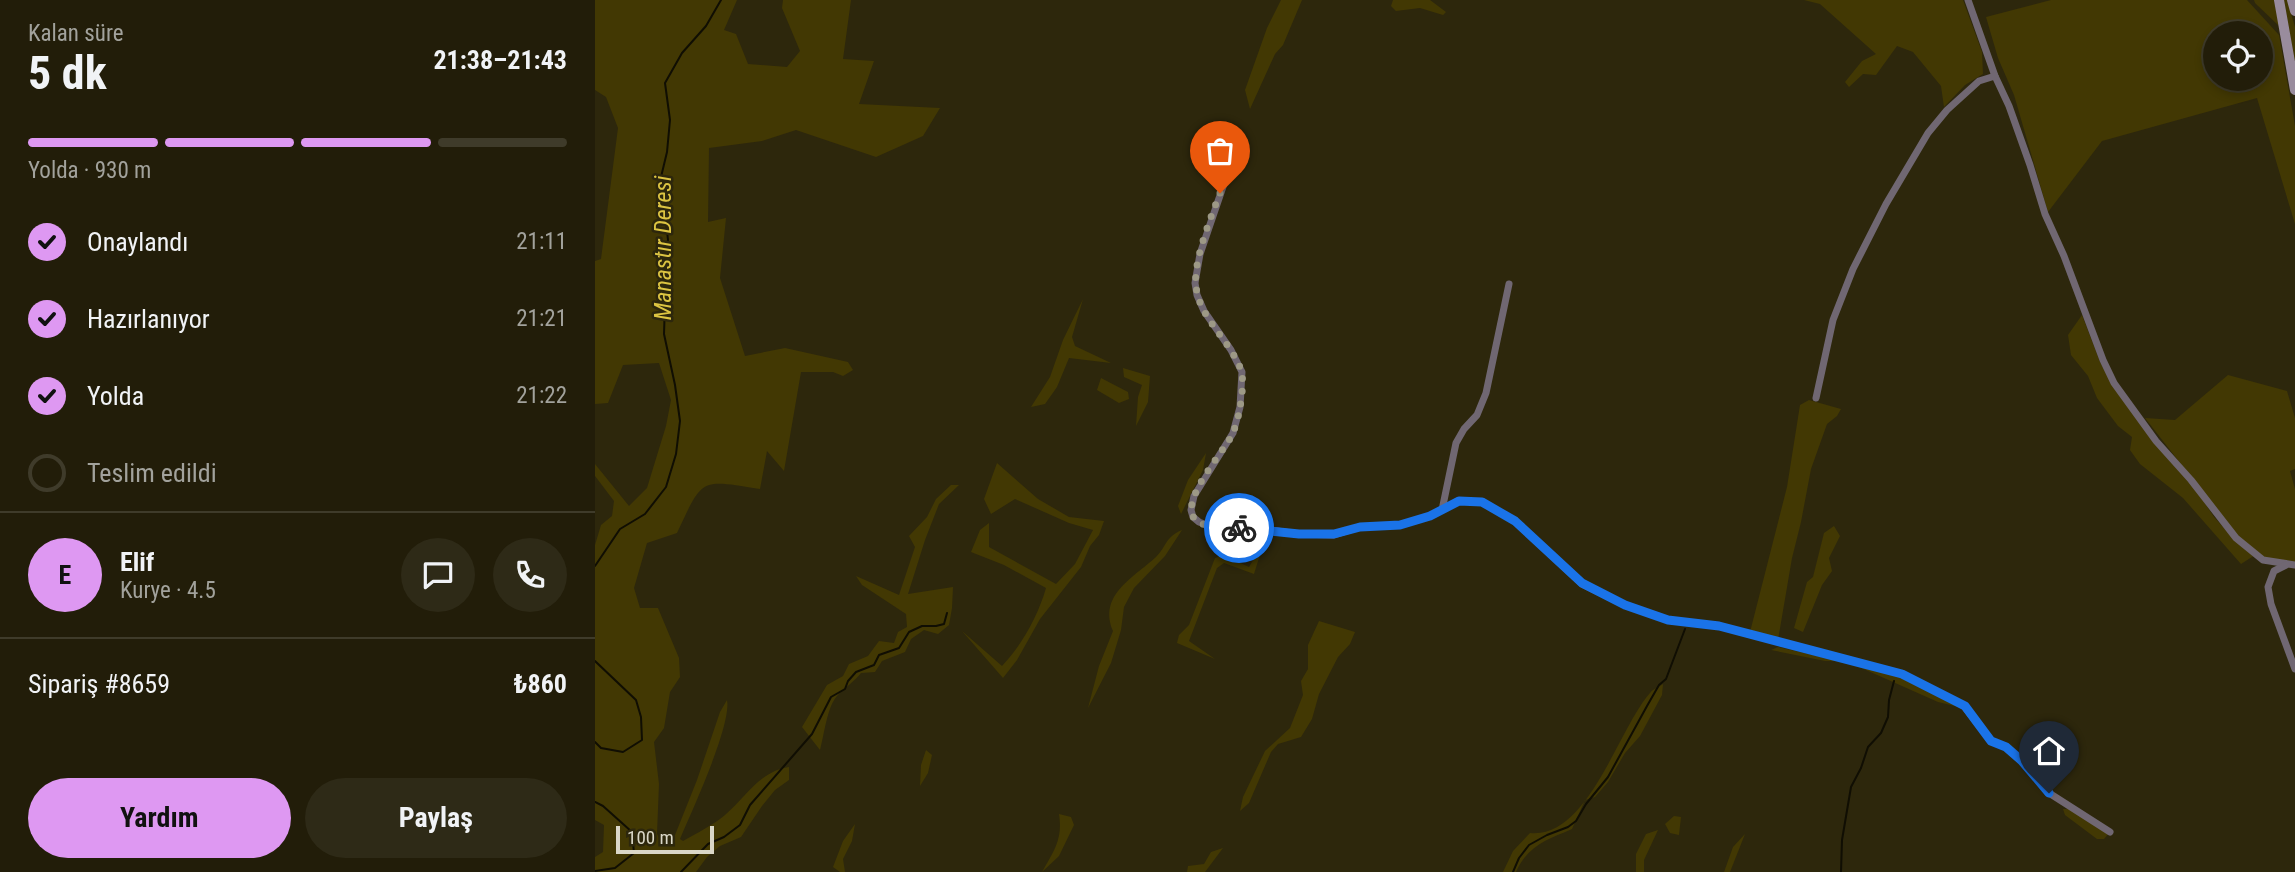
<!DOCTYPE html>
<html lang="tr">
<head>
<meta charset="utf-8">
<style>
  :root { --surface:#221d09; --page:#2e2a17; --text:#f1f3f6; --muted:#a2a29c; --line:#3f3b2a; --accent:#de98f2 }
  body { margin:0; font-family:"Roboto Condensed",sans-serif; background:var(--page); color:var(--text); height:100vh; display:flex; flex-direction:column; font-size:26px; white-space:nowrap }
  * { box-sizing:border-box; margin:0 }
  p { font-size:23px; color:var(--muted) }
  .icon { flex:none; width:38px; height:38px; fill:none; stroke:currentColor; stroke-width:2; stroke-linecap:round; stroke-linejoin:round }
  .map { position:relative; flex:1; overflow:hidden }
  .details { display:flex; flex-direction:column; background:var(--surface); width:595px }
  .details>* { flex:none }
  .tools { position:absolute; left:1608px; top:21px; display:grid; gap:14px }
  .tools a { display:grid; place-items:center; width:70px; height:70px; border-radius:50%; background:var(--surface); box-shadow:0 4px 10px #0003,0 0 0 2px var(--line); font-size:35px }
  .scale { position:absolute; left:21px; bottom:18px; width:98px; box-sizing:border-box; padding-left:7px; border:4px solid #dad7c7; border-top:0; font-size:19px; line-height:24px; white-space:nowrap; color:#dad7c7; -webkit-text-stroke:5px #2d270c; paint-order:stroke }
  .pin { position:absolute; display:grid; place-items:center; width:60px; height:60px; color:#fff; margin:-72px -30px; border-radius:50% 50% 50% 0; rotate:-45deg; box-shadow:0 0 7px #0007 }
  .pin .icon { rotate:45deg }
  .courier { position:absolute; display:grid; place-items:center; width:70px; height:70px; margin:-35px; border:5px solid #1a73e8; border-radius:50%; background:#fff; color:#222; box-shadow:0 2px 9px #0007 }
  .overview em { font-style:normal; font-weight:700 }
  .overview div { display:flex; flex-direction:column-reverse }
  .overview { display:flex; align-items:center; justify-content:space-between; height:119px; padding:0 28px }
  h1 { font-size:46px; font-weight:700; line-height:52px }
  .bar { display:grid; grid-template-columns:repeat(4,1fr); gap:10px 7px; align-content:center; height:84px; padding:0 28px }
  .bar i { height:9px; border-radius:5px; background:var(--line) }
  .bar .current { background:var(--accent) }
  .bar p { grid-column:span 4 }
  .line { display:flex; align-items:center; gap:18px; padding:0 28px; border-top:2px solid var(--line) }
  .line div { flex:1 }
  .round { display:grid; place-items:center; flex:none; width:74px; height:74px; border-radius:37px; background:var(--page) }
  ol { padding:0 28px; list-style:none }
  li { display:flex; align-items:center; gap:21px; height:77px }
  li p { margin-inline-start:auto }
  li .icon { padding:7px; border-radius:50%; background:var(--accent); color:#111; stroke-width:4 }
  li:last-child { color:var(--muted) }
  li i { width:38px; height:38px; border:4px solid var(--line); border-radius:50% }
  .button { display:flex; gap:14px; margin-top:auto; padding:14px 28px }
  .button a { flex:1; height:80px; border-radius:42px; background:var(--accent); color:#111; font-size:28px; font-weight:700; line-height:80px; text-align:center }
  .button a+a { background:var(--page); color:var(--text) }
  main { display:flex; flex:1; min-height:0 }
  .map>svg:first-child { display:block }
</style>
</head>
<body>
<main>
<section class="details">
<div class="overview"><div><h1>5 dk</h1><p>Kalan süre</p></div><em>21:38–21:43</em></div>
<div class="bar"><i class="current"></i><i class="current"></i><i class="current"></i><i></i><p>Yolda · 930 m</p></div>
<ol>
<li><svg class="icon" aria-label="check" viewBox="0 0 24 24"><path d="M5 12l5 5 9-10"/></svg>Onaylandı<p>21:11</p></li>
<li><svg class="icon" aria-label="check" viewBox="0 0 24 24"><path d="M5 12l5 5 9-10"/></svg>Hazırlanıyor<p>21:21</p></li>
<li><svg class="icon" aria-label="check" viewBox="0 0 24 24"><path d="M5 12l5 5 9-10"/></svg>Yolda<p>21:22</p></li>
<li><i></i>Teslim edildi</li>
</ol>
<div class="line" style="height:126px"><b class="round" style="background:var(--accent);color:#111">E</b><div><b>Elif</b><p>Kurye · 4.5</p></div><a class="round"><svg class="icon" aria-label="chat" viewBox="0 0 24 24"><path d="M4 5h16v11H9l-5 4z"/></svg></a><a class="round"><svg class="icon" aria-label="phone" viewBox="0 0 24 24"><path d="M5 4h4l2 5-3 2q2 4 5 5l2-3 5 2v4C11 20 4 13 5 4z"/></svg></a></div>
<div class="line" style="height:91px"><div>Sipariş #8659</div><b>₺860</b></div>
<div class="button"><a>Yardım</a><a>Paylaş</a></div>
</section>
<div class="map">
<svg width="1700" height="872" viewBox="0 0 1700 872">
  <rect width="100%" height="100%" fill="#2d270c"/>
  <g fill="#423803" fill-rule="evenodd">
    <path d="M0 0H142L129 30 141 34 153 64 192 67 205 51 187 8 188 0H256L248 59 279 61 264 104 345 108 328 136 281 157 201 130 167 141 114 148 113 222 131 218 125 278 150 356 190 348 253 362 258 370 248 376 238 372H206L189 471 172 451 165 489C104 479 108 478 82 533L52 543 39 588 45 608H63L84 658 85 677 75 692 69 728 59 742 64 784 62 834 66 841 80 835 102 780 125 712 132 700C137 725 96 813 85 839L88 841C102 833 118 825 130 815 151 797 165 771 194 767V780L180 790 167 806 146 837 125 846 112 857 101 872H0V857L8 852 9 825 0 820V545L6 525 17 516 19 501 0 476V464L34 506 52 488 71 426 76 400 64 363 28 365 13 403 0 404V261L6 259 23 128 11 97 0 90Z"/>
    <polygon points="686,0 707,0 688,45 680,54 655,109 650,90 672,28"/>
    <polygon points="798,0 835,0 851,12 848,15 825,8 801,11 796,6"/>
    <polygon points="1209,0 1368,0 1387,52 1388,74 1370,85 1349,107 1346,86 1318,52 1302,46 1281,75 1268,74 1254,87 1250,82 1267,61 1281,54 1225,4"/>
    <path d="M1456 0H1652L1684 35 1700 126V224L1662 98 1507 141 1453 212 1419 95 1403 58 1391 17ZM1666 33V79H1620V33Z"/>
    <polygon points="1659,0 1679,0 1684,26 1660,3"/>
    <polygon points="1689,0 1692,0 1700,27 1700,64"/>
    <polygon points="488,299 477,337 480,346 516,363 474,358 462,387 450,404 436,407 455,377 468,340"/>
    <polygon points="1487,315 1505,362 1517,385 1595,481 1619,517 1639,539 1660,555 1646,564 1588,498 1545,464 1535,450 1537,437 1523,426 1502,398 1493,376 1476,355 1473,335"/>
    <polygon points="528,368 555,376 553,402 541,426 543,397 547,385 529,377"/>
    <polygon points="1633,375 1692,391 1700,418 1700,469 1695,471 1700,489 1700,563 1669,558 1643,537 1550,418 1580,420"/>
    <polygon points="506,378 533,392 534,399 524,403 502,390"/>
    <polygon points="1214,400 1246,409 1242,416 1232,424 1216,469 1206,522 1197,558 1183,640 1155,632 1192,487 1205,405"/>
    <polygon points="611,453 608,470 586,514 583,506 593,480"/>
    <path d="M402 463 443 499 474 517 509 521 504 535 495 546 486 567 445 619 422 660 408 678 367 631 407 666C427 645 443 616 451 588L409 565 376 552 385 530 394 523V547L461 584 480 564 498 530 474 523 420 499 396 514 389 499Z"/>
    <path d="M356 485H364L344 504 330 540 313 594 358 587 357 608 354 625 343 634 329 630 316 639 310 652 287 661 280 672 266 673C259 682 249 688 242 696 232 707 229 736 225 750L207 727 232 685 248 676 254 664 273 656 284 641 299 643 303 632 312 627 311 614 267 585 261 576 304 595 320 547 314 536 332 517 341 499Z"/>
    <polygon points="1239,526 1245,536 1234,558 1237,571 1227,585 1208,632 1199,628 1212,582 1218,577 1229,533"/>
    <path d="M587 530 570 556 539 588 529 607 526 630 516 663 493 708 504 666 518 631C503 595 538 578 561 557 572 546 570 537 587 530Z"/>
    <polygon points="669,542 659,574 629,563 622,568 594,641 620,659 582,643 584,635 594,625 620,558 628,555 654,567"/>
    <polygon points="724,621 760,632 755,644 743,657 724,694 717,719 706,737 683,744 676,752 654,803 645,811 648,797 670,751 695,728 708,695 706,681 713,669 713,645"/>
    <polygon points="1183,647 1244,661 1230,661 1176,650"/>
    <polygon points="1262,666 1309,678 1368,708 1343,702"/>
    <path d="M1068 684 1067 695 1045 736 1030 753 1013 782 1000 797 990 800 977 829C952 840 933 845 921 872H908L918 851 935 833C993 839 1023 729 1055 693 1058 689 1064 687 1068 684Z"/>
    <polygon points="331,750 337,755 333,773 325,786 326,765"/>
    <polygon points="1468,809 1474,809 1514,833 1509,839 1502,839 1470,815"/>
    <path d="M464 814 476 817 479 825 464 856 447 872C459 851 468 839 464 814Z"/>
    <polygon points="1079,816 1086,817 1084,835 1075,833 1070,824"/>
    <polygon points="260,824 257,841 248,859 250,872 245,872 238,867 248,841"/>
    <polygon points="1063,830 1049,860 1049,872 1041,872 1041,854 1051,834"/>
    <polygon points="1150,834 1135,872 1129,872 1138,847"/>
    <polygon points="628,848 610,872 592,872 593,866 609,864 616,852"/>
  </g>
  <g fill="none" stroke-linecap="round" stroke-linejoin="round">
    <g stroke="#100e03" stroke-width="2">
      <polyline points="0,566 25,529 50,514 71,487 81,454 85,421 80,385 69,334 70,303 64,272 73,240 66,177 72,152 75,120 70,83 87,53 111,26 126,0"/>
      <polyline points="0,661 41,700 46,717 47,740 28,752 6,748 0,742"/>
      <polyline points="0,802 8,806 37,832 39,853 20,868 0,871"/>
      <polyline points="86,872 113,844 129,837 145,825 155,805 217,734 236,697 250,689 253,681 261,672 279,665 284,655 304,648 314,632 327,626 341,626 349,624 352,613"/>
      <polyline points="918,872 924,858 934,845 952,835 973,827 981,821 991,804 1013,777 1052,706 1064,685 1071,679 1090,629"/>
      <polyline points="1246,872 1247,840 1256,787 1266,768 1273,747 1286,733 1293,717 1294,700 1299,681"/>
    </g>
    <g stroke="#706772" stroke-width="7">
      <polyline points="1373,0 1400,76 1414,106 1435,165 1450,214 1469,256 1508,360 1519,383 1561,441 1596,480 1641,538 1668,560 1700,565"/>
      <polyline points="632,175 605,254 600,283 602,295 609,311 636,350 647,372 645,407 638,433 599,496 596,510 598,517 604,522 614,526 660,528 704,534 739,535 765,527 805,525 835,516 864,501 887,502 920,521 987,584 1030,605 1073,620 1124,626 1307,674 1369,706 1396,741 1411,747 1427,761 1454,793 1515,832"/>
      <polyline points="1221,398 1238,320 1258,269 1291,204 1333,133 1352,110 1384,81 1400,76"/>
      <polyline points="847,510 861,443 869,429 882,415 891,393 914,284"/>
      <polyline points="1691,565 1679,571 1673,587 1676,604 1700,669"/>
    </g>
    <g stroke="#998c9d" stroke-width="10">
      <polyline points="1684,0 1700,90"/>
      <polyline points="1697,0 1700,11"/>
    </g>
  </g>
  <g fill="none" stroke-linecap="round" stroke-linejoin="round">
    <path stroke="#9d9986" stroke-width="7" stroke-dasharray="0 12.6" d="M625 193C616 217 598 261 601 286 604 318 635 340 646 370 649 379 647 397 645 407 644 415 641 425 638 433 630 451 580 504 602 521 613 529 630 527 644 528"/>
    <polyline stroke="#1a73e8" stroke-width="9" points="644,528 704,534 739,534 765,527 805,525 835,516 864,501 887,502 920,521 987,583 1030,605 1073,620 1124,626 1307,674 1370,706 1396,741 1411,747 1427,761 1454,793"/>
  </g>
  <g text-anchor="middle" stroke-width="5" stroke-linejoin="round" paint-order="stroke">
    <g font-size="24" font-style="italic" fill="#dcc442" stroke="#2d270c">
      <text transform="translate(68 248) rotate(-90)" y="8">Manastır Deresi</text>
    </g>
  </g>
</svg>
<div class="tools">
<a><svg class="icon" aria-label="locate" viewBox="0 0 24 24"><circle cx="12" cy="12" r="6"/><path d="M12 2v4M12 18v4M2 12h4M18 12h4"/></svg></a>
</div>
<div class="scale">100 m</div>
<div class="pin" style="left:625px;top:193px;background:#ea580c"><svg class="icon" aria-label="bag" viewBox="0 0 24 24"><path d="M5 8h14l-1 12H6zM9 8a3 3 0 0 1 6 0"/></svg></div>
<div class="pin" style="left:1454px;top:793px;background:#1f2937"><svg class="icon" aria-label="home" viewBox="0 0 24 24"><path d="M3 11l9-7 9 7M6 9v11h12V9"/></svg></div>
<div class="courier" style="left:644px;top:528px"><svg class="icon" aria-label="bike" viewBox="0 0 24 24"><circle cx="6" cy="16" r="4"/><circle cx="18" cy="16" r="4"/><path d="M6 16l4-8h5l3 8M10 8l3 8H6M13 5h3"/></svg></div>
</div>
</main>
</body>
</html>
